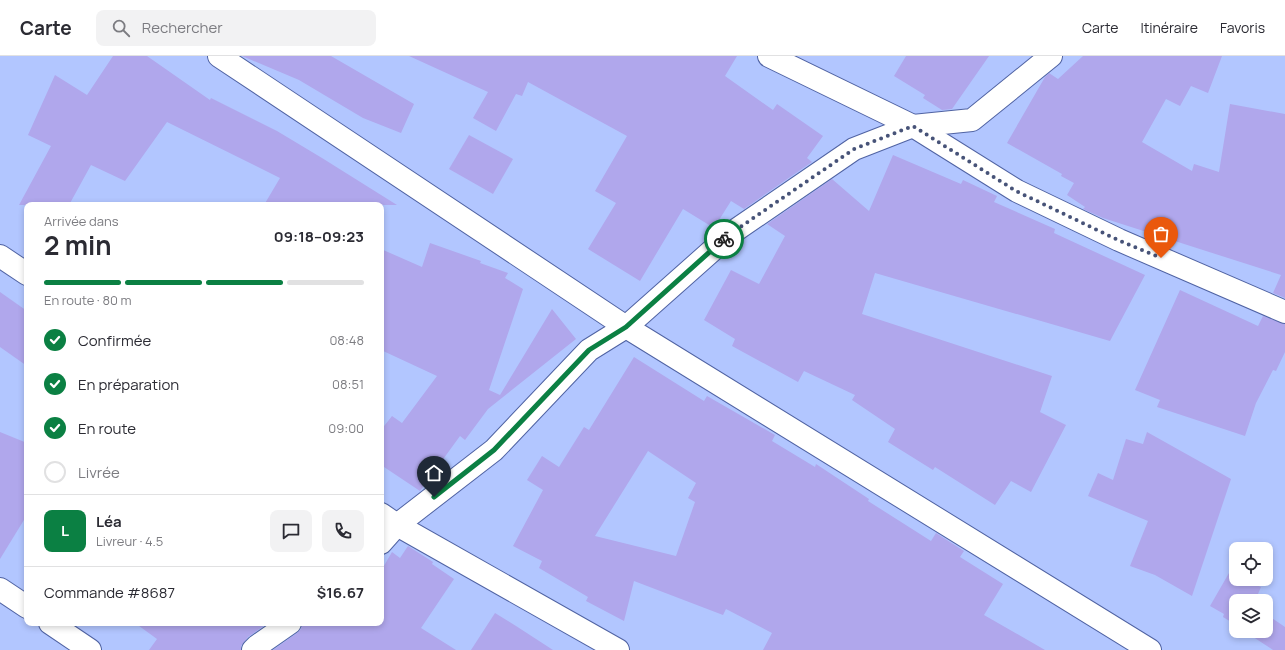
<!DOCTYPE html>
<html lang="fr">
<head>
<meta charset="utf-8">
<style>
  :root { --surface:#fff; --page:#f2f2f3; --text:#2b2b33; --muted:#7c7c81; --line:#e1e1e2; --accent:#0b8043 }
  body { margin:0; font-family:Manrope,sans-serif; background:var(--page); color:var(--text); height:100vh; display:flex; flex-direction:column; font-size:15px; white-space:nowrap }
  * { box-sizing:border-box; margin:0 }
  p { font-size:13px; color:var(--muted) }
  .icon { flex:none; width:22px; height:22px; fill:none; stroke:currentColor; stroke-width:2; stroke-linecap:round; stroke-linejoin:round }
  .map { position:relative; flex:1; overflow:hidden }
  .side { position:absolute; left:24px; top:146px; width:360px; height:424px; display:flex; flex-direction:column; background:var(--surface); border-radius:8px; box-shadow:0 2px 6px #0003 }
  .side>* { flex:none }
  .fabs { position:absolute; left:1229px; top:486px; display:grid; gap:8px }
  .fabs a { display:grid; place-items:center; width:44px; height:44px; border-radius:8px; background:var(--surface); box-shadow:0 2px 6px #0003; font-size:20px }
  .pin { position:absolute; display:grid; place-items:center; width:34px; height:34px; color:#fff; margin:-41px -17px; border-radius:50% 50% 50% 0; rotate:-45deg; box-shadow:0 0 4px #0007 }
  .pin .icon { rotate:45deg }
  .courier { position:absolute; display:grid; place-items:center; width:40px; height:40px; margin:-20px; border:3px solid #0b8043; border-radius:50%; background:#fff; color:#222; box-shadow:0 1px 5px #0007 }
  .overview em { font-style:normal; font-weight:700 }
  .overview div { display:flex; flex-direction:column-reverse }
  .overview { display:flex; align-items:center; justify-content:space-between; height:68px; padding:0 20px }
  h1 { font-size:26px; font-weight:700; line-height:30px }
  .bar { display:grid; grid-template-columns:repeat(4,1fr); gap:6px 4px; align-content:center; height:48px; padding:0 20px }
  .bar i { height:5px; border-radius:3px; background:var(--line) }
  .bar .active { background:var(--accent) }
  .bar p { grid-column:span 4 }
  .line { display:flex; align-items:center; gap:10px; padding:0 20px; border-top:1px solid var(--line) }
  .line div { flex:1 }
  .round { display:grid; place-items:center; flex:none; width:42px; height:42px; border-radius:8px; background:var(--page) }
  ol { padding:0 20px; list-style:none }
  li { display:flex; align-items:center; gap:12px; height:44px }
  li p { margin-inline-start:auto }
  li .icon { padding:4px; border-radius:50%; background:var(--accent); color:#fff; stroke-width:4 }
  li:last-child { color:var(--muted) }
  li i { width:22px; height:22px; border:2px solid var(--line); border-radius:50% }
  header { display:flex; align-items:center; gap:24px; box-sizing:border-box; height:56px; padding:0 20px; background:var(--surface); border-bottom:1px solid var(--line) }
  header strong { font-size:19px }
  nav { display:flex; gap:22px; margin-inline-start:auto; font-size:14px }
  .search { width:280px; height:36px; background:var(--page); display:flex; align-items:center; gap:10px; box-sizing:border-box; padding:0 14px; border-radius:8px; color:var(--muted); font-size:15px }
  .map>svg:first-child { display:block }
</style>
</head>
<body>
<header>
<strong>Carte</strong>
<div class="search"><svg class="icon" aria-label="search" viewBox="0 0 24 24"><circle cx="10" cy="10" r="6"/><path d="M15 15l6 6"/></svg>Rechercher</div>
<nav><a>Carte</a><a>Itinéraire</a><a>Favoris</a></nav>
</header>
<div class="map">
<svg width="1285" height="594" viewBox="0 0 1285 594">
  <rect width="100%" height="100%" fill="#b2c6ff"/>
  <g fill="#b0a7ec" fill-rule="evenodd">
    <polygon points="113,0 147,0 210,44 211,42 277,75 322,102 397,149 264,149 280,122 167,66 125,125 91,109 69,149 19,149 51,90 28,79 55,19 87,39"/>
    <polygon points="242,0 331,0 414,48 401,77 363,62 299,24"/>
    <polygon points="409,0 737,0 725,20 773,54 777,48 823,80 807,102 812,106 744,153 731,145 714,172 683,153 640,225 588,193 616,147 595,135 627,80 528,26 522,40 516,38 496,75 473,62 488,36"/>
    <polygon points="906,0 989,0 952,53 942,54 923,42 925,39 894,20"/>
    <polygon points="1083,0 1222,0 1208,37 1191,30 1180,50 1166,43 1142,86 1192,115 1194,108 1219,116 1230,48 1285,58 1285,242 1273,237 1281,219 1103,162 1083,153 1085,151 1067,139 1074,127 1061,120 1062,118 1007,87 1045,21 1049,17 1058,23"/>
    <polygon points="469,79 513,103 493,138 449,113"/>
    <polygon points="893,99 961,128 963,124 997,140 994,146 1055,173 1054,177 1145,219 1110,285 875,217 862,258 1052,320 1040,356 1066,369 1031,436 1011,425 995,449 935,411 933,414 888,386 895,373 852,344 855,339 804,315 798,326 732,290 735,283 704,264 731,214 759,228 785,180 767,168 832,123 869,155"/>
    <polygon points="430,187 481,205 480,207 508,217 505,222 523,233 489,334 500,339 552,253 576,283 488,353 465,384 460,380 420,435 381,409 381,374 392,360 402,367 437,320 381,294 381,193 422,211"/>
    <polygon points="1180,234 1258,270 1263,260 1285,268 1285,296 1276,315 1273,314 1256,347 1245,380 1157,351 1160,344 1135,334"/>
    <polygon points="0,236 27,255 27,310 0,291"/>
    <path d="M634 301 704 345 707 340 775 379 772 385 815 411 816 408 869 443 868 445 931 485 936 477 964 495 960 501 1003 528 984 559 1045 594H763L772 577 726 553 723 559 634 525 624 565 586 545 588 541 539 512 542 505 513 490 543 434 527 424 542 400 559 411 584 371 589 374ZM648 395 696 427 688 442 695 446 676 500 595 480Z"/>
    <polygon points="0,376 27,387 27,459 0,503"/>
    <polygon points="1147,376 1231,423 1192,540 1155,519 1130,510 1148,465 1088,440 1098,417 1113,424 1126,383 1143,388"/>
    <polygon points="408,490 433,506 432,508 454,523 421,572 456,594 273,594 297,577 301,573 302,567 381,567 381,515 392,496 400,502"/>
    <polygon points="1229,517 1236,520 1236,523 1243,523 1261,531 1255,545 1236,545 1236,569 1223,561 1224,558 1210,550"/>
    <polygon points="495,557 516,570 553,594 471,594"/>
    <polygon points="1266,558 1285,571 1285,594 1273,594 1244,575 1266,575"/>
    <polygon points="135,567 268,567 248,581 241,590 241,594 149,594 157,583"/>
  </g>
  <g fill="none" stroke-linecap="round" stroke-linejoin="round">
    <g stroke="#5063a3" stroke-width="24">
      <g id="minor">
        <polyline points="219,0 626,271 1150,594"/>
        <polyline points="769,0 913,70 1017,135 1119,184 1285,256"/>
        <polyline points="0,200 27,218"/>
        <polyline points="381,458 397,469 618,594"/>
        <polyline points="381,487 397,469 494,394 589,294 626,271 733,176 854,93 913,70 972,64 1051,0"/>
        <polyline points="0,533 27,551"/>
        <polyline points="50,567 90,594"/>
        <polyline points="253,594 257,590 290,567"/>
      </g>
    </g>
    <use href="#minor" stroke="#fff" stroke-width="22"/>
  </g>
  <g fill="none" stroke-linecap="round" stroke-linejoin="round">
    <polyline stroke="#475378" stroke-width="4" stroke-dasharray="0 7.2" points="724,183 733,176 854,93 913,70 1016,135 1118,184 1161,202"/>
    <polyline stroke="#0b8043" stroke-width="5" points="434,441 494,394 589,294 626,271 724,183"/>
  </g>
</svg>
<div class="fabs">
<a><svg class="icon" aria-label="locate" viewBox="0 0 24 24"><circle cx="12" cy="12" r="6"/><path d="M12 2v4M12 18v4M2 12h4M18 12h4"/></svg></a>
<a><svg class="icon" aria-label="layers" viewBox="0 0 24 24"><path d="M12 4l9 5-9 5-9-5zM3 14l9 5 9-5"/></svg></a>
</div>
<div class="pin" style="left:1161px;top:202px;background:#ea580c"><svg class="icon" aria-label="bag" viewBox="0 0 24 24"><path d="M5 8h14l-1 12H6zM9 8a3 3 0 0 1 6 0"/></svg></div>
<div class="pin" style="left:434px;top:441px;background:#1f2937"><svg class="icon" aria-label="home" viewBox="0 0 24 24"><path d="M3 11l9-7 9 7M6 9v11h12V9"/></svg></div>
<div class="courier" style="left:724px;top:183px"><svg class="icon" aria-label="bike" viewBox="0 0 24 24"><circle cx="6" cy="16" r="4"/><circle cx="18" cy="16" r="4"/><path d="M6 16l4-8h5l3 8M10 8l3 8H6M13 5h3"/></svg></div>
<section class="side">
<div class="overview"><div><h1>2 min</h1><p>Arrivée dans</p></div><em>09:18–09:23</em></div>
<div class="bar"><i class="active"></i><i class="active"></i><i class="active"></i><i></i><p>En route · 80 m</p></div>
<ol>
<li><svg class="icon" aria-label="check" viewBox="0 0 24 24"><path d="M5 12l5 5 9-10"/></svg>Confirmée<p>08:48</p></li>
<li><svg class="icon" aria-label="check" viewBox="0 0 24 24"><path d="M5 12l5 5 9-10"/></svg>En préparation<p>08:51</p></li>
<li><svg class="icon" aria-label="check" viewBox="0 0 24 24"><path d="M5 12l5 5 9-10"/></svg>En route<p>09:00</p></li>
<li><i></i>Livrée</li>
</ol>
<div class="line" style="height:72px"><b class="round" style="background:var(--accent);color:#fff">L</b><div><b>Léa</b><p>Livreur · 4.5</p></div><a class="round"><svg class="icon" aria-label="chat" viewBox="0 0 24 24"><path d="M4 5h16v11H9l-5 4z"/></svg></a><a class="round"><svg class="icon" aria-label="phone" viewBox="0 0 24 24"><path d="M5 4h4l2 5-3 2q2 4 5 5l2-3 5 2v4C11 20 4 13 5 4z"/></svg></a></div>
<div class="line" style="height:52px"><div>Commande #8687</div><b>$16.67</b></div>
</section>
</div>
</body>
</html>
